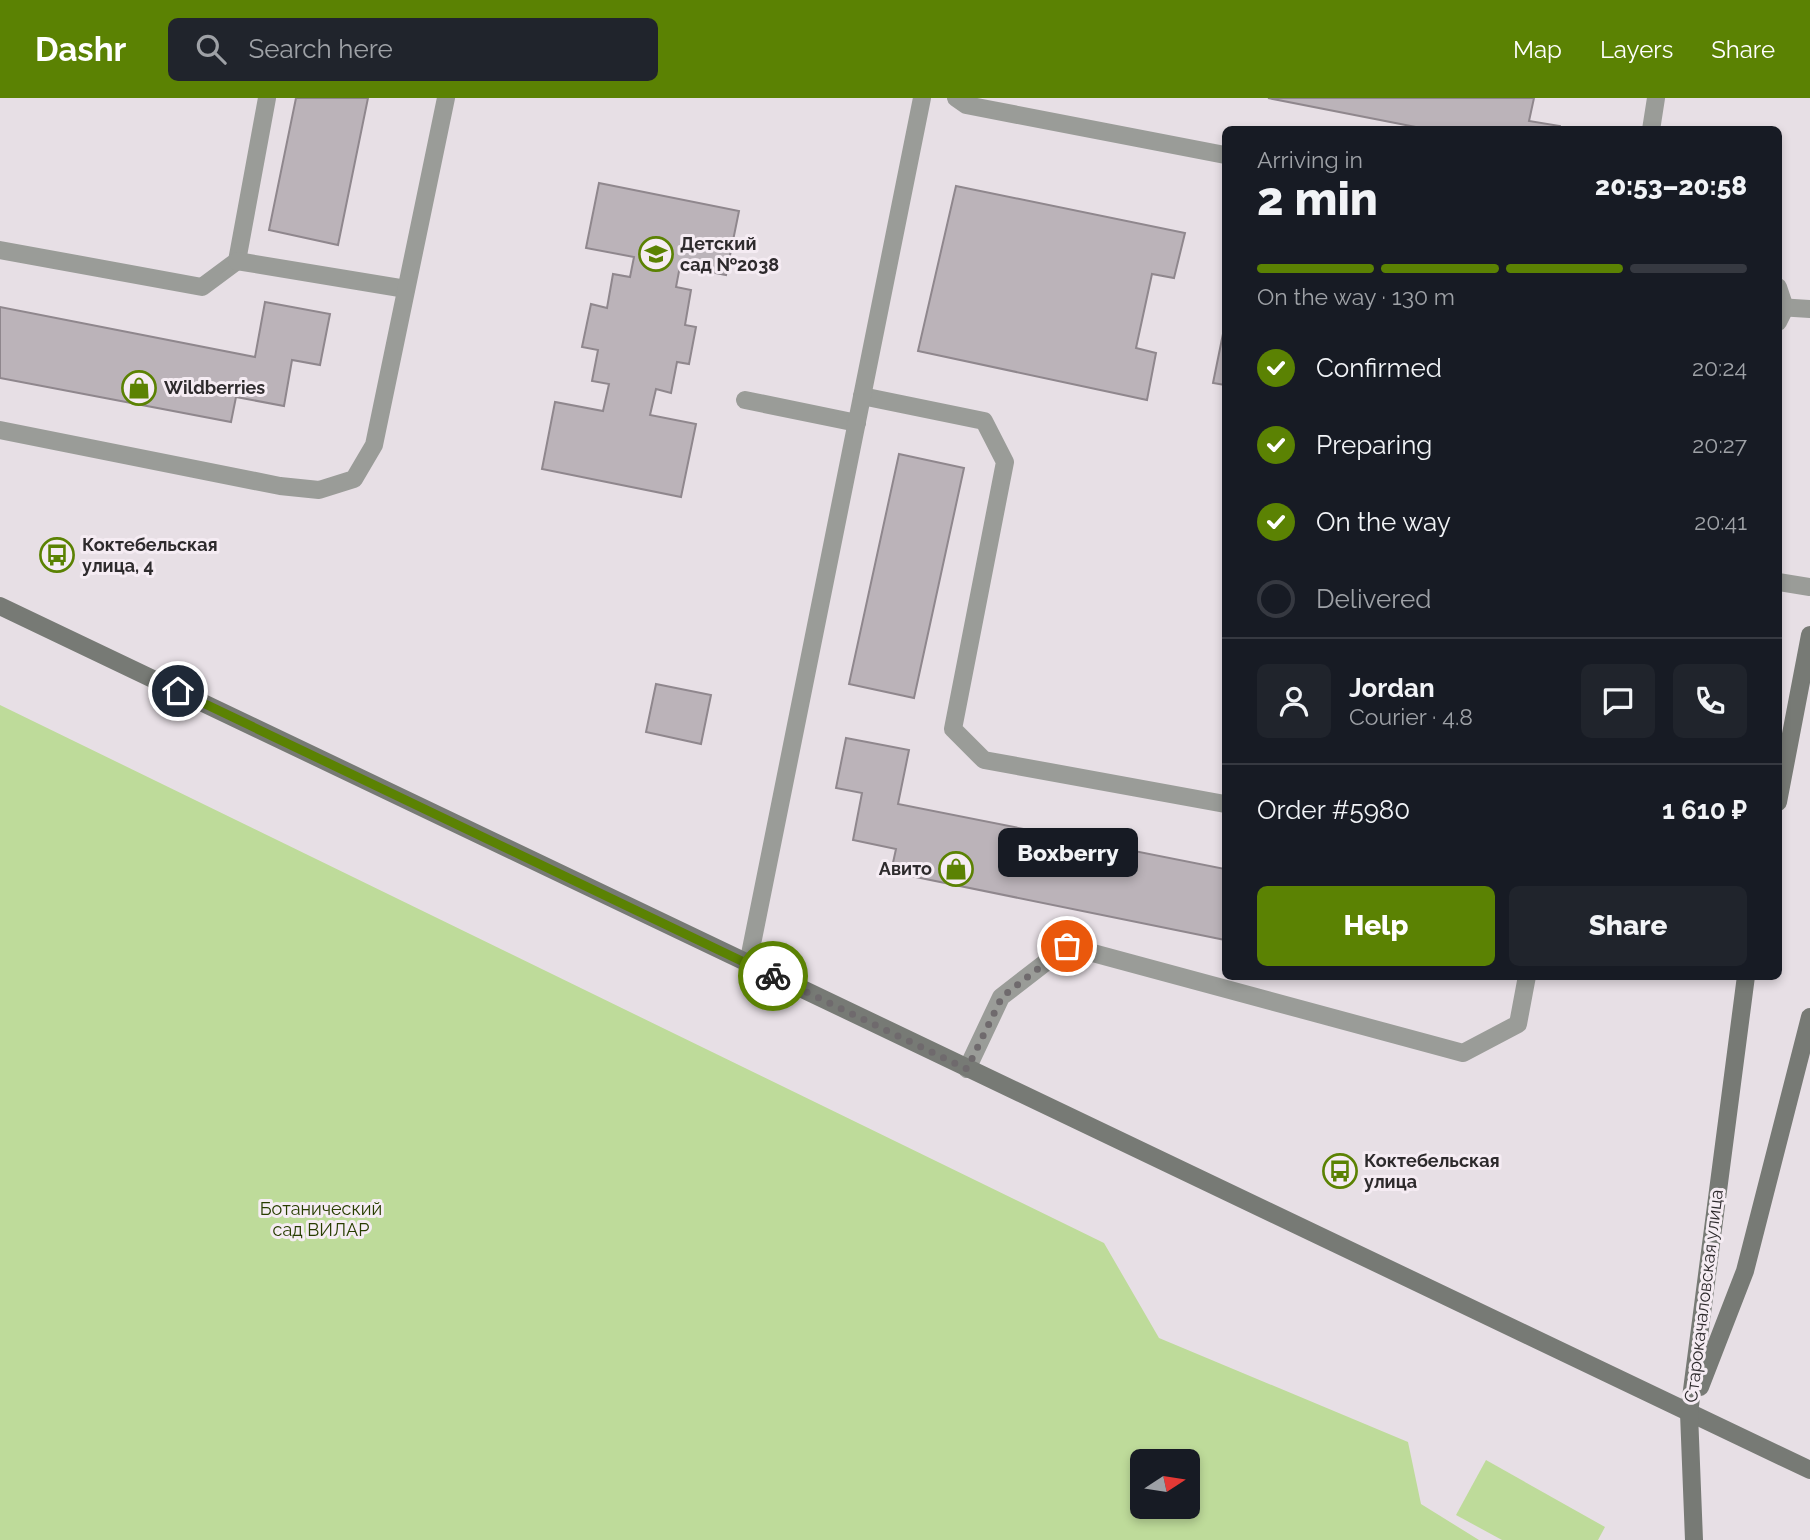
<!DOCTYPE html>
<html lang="en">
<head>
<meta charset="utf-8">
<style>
  :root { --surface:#171b24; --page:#20242c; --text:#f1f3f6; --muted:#9ea1a6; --line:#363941; --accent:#5b8203 }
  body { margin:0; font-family:Raleway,sans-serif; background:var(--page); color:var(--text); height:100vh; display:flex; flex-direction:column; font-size:26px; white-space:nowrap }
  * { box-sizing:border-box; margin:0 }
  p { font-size:23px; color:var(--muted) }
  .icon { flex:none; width:38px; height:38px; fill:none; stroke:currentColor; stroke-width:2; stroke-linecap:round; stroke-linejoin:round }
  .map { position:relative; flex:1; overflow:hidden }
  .drawer { position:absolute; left:1222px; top:28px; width:560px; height:854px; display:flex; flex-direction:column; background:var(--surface); border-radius:10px; box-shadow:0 4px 10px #0003 }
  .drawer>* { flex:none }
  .needle { width:46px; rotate:78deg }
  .controls { position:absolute; left:1130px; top:1351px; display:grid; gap:14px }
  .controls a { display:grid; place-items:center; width:70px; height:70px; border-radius:10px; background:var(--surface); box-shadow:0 4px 10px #0003; font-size:35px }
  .pin { position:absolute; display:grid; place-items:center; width:60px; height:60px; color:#fff; margin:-30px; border:4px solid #fff; border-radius:50%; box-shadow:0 2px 7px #0007 }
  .courier { position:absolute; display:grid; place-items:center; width:70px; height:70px; margin:-35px; border:5px solid #5b8203; border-radius:50%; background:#fff; color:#222; box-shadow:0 2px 9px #0007 }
  .bubble { position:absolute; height:49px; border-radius:10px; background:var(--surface); box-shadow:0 4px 10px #0003; font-size:23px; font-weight:800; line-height:49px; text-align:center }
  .headline em { font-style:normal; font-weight:800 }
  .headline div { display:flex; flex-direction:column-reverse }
  .headline { display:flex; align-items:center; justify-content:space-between; height:119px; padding:0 35px }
  h1 { font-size:46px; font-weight:800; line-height:52px }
  .bar { display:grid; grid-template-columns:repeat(4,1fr); gap:10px 7px; align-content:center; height:84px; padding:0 35px }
  .bar i { height:9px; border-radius:5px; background:var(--line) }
  .bar .selected { background:var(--accent) }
  .bar p { grid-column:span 4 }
  .line { display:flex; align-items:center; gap:18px; padding:0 35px; border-top:2px solid var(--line) }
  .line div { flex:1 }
  .round { display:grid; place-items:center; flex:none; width:74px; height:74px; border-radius:10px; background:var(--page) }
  ol { padding:0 35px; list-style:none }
  li { display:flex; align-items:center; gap:21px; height:77px }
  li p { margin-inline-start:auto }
  li .icon { padding:7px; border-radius:50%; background:var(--accent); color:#fff; stroke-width:4 }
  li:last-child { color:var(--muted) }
  li i { width:38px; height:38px; border:4px solid var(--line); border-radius:50% }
  .action { display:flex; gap:14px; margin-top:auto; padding:14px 35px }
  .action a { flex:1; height:80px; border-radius:10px; background:var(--accent); color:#fff; font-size:28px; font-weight:800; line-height:80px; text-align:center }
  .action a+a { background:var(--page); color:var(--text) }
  header { display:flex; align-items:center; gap:42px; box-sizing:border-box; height:98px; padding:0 35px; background:var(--accent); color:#fff }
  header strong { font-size:33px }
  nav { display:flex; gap:38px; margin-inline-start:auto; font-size:24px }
  .search { width:490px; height:63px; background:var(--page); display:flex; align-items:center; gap:18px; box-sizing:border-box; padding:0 24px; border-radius:10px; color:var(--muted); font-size:26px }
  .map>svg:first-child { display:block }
</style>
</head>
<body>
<header>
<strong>Dashr</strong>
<div class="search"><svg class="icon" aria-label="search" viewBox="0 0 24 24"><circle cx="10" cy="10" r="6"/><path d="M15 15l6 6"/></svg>Search here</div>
<nav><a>Map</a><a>Layers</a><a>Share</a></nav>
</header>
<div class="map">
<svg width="1810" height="1442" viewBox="0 0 1810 1442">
  <rect width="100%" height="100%" fill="#e7dfe5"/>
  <g fill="#bedb9a" fill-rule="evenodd">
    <path d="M0 607 1104 1145 1159 1240 1408 1344 1421 1406 1479 1442H0ZM1143 1363H1188V1409H1143Z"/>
    <polygon points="1486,1362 1605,1429 1598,1442 1502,1442 1456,1417"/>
  </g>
  <g fill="#bbb3b9" stroke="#8f878d" stroke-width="2">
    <polygon points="296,0 368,0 338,147 269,132"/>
    <polygon points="1268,0 1534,0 1529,23 1560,28 1560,32 1431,32"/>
    <polygon points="599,85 739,113 726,177 680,168 676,189 691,192 685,227 696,229 689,266 677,264 671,295 656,291 650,317 696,326 681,399 542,371 555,304 603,313 609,286 592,283 598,252 582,249 591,206 607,210 613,176 630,179 634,159 586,150"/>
    <polygon points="956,88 1185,135 1174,180 1152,176 1136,250 1156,255 1147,302 918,253"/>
    <polygon points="265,204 330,216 320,267 292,262 284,308 236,299 231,324 0,280 0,209 255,259"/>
    <polygon points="1225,226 1225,287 1213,285"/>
    <polygon points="899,356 964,370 914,600 849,586"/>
    <polygon points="656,586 711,597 701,646 646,634"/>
    <polygon points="846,640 909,652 898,706 1225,771 1225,842 891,774 896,751 853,742 862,695 836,690"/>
  </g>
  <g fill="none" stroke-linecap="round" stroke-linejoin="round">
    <g stroke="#9a9c98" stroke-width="18">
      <polyline points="956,0 966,7 1225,57"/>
      <polyline points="1651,32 1656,0"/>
      <polyline points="0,152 202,189 237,163 267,0"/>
      <polyline points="237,163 406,191"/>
      <polyline points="1778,189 1785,210 1778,224"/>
      <polyline points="1778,209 1810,211"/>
      <polyline points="862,298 984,323 1005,364 953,631 984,662 1225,706"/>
      <polyline points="745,302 857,325"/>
      <polyline points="0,332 280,388 319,392 354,381 374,347 446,0"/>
      <polyline points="1778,484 1810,489"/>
      <polyline points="748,866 922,0"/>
      <polyline points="967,971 1001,899 1067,848 1463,955 1518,926 1527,878"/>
    </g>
    <g stroke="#777a75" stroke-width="18">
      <polyline points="0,508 1810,1372"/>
      <polyline points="1778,704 1810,537"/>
      <polyline points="1700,1289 1745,1173 1810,919"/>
      <polyline points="1694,1442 1689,1315 1746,878"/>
    </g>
  </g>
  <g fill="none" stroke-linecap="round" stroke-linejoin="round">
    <polyline stroke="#6f6a6d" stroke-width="7" stroke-dasharray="0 12.6" points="773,878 967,971 1002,899 1067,848"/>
    <polyline stroke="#5b8203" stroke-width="9" points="178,593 773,878"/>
  </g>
  <defs>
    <g id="school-ring" transform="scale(1.75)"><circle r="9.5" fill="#f5ecf3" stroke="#5b8203" stroke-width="1.5"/><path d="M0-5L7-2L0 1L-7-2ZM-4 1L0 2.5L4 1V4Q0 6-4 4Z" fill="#5b8203"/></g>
    <g id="shop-ring" transform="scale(1.75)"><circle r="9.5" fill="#f5ecf3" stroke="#5b8203" stroke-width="1.5"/><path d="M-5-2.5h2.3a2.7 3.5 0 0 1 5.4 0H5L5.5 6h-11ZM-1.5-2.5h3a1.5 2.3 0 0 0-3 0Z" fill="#5b8203"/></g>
    <g id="bus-ring" transform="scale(1.75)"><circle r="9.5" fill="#f5ecf3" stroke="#5b8203" stroke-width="1.5"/><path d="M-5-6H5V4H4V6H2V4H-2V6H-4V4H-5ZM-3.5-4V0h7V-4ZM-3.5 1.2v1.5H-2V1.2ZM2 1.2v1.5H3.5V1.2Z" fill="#5b8203"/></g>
  </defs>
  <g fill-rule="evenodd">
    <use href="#school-ring" x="656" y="156"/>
    <use href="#shop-ring" x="139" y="290"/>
    <use href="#bus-ring" x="57" y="457"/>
    <use href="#shop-ring" x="956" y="771"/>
    <use href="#bus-ring" x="1340" y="1073"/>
  </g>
  <g text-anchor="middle" stroke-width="6" stroke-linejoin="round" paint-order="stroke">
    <g font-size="18" font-weight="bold" fill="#2e2b2d" stroke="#f5ecf3" text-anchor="start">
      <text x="680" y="152">Детский<tspan x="680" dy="21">сад №2038</tspan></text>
      <text x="164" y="296">Wildberries</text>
      <text x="82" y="453">Коктебельская<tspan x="82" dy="21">улица, 4</tspan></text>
      <text x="932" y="777" text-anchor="end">Авито</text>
      <text x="1364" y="1069">Коктебельская<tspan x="1364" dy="21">улица</tspan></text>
    </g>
    <g font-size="18" fill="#283d00" stroke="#f5ecf3">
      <text x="321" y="1117">Ботанический<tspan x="321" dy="21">сад ВИЛАР</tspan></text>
    </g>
    <g font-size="18" fill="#2e2b2d" stroke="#f5ecf3">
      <text transform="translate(1704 1198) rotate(-83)" y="6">Старокачаловская улица</text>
    </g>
  </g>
</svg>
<div class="controls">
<a><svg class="needle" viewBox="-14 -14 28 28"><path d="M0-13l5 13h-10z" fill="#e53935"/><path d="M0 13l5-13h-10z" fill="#9ea1a6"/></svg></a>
</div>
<div class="pin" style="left:1067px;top:848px;background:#ea580c"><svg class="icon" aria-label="bag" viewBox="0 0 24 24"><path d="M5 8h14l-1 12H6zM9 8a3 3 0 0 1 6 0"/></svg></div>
<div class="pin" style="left:178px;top:593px;background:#1f2937"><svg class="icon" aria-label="home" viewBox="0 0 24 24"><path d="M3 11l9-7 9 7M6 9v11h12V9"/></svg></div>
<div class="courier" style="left:773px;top:878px"><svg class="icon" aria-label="bike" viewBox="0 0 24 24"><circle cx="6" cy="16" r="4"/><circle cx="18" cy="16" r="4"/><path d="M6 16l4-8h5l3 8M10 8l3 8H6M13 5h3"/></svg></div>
<div class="bubble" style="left:998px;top:730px;width:140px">Boxberry</div>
<section class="drawer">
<div class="headline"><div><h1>2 min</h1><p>Arriving in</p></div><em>20:53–20:58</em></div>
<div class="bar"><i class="selected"></i><i class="selected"></i><i class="selected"></i><i></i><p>On the way · 130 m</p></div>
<ol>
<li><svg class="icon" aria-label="check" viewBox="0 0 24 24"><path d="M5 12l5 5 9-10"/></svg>Confirmed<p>20:24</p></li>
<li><svg class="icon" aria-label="check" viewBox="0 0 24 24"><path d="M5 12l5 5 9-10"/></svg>Preparing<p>20:27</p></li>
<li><svg class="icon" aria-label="check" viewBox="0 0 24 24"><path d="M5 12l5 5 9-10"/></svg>On the way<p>20:41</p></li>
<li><i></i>Delivered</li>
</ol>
<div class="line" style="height:126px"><a class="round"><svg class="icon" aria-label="person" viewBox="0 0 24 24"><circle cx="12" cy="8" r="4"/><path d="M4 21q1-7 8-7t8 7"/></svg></a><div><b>Jordan</b><p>Courier · 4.8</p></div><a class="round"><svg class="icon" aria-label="chat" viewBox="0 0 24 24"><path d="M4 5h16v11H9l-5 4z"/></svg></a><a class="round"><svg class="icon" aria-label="phone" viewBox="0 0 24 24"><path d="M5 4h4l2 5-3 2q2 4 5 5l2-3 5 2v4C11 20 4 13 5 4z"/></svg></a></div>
<div class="line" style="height:91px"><div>Order #5980</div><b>1 610 ₽</b></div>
<div class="action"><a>Help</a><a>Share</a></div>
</section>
</div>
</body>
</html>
